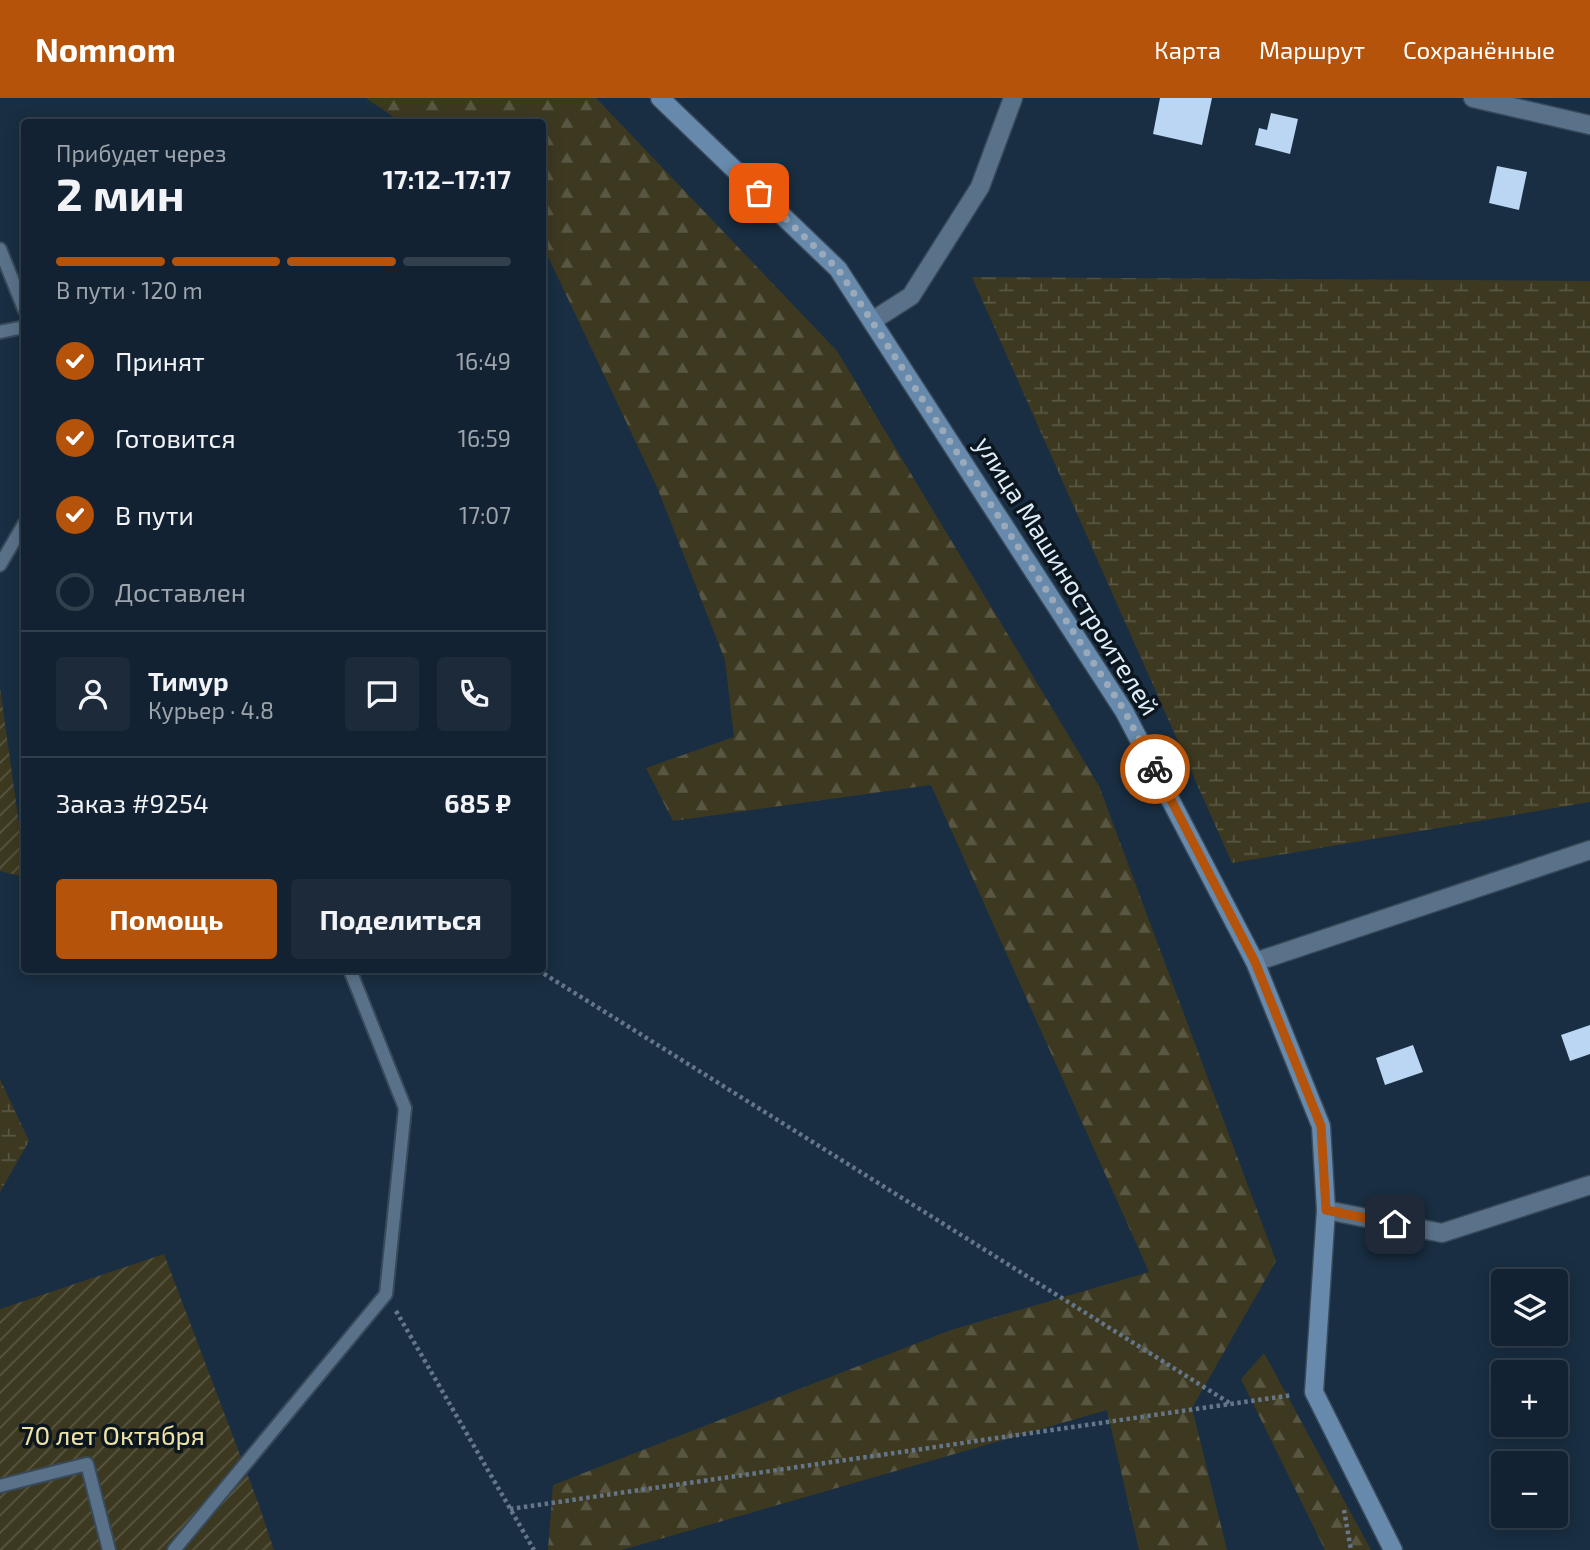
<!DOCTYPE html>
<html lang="ru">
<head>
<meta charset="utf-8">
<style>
  :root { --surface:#132232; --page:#1c2a3a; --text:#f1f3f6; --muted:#9da4ac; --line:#323f4d; --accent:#b45309 }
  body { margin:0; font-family:"Exo 2",sans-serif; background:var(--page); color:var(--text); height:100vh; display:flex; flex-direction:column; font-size:26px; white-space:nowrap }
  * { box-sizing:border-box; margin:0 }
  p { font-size:23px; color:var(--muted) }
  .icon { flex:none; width:38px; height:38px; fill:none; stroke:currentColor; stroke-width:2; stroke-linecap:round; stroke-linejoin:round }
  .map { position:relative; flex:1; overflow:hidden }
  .details { position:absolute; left:21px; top:21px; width:525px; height:854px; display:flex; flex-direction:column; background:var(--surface); border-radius:7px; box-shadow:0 4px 18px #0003,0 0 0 2px var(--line) }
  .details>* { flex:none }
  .buttons { position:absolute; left:1491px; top:1171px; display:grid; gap:14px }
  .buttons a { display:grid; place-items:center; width:77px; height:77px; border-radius:7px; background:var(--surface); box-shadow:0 4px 18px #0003,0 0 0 2px var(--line); font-size:35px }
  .pin { position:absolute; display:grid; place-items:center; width:60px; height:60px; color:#fff; margin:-30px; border-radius:14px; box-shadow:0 4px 10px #0006 }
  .courier { position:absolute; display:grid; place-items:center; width:70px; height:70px; margin:-35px; border:5px solid #b45309; border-radius:50%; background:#fff; color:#222; box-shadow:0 2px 9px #0007 }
  .overview em { font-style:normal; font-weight:700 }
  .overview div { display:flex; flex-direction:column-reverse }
  .overview { display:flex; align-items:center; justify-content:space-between; height:119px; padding:0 35px }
  h1 { font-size:46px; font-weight:700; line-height:52px }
  .bar { display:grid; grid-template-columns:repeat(4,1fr); gap:10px 7px; align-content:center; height:84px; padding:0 35px }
  .bar i { height:9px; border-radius:5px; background:var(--line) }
  .bar .selected { background:var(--accent) }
  .bar p { grid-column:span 4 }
  .line { display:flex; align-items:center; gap:18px; padding:0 35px; border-top:2px solid var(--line) }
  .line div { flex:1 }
  .round { display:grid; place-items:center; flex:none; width:74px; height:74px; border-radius:7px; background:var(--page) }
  ol { padding:0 35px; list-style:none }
  li { display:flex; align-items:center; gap:21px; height:77px }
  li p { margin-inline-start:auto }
  li .icon { padding:7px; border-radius:50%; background:var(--accent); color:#fff; stroke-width:4 }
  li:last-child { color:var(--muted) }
  li i { width:38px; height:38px; border:4px solid var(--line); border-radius:50% }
  .button { display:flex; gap:14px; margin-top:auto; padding:14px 35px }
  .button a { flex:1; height:80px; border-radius:7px; background:var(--accent); color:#fff; font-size:28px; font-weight:700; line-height:80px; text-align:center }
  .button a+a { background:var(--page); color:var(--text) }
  header { display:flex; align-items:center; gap:42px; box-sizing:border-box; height:98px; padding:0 35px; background:var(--accent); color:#fff }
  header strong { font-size:33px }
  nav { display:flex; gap:38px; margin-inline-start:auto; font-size:24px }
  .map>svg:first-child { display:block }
</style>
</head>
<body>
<header>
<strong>Nomnom</strong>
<nav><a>Карта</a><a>Маршрут</a><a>Сохранённые</a></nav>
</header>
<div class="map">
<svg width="1590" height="1452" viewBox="0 0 1590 1452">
  <defs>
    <pattern id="forest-firs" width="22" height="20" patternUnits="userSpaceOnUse" patternTransform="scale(1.75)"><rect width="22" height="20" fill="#3d3921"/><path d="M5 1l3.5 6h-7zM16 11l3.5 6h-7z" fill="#595642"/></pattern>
    <pattern id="wetland-marsh" width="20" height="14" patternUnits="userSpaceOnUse" patternTransform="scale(1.75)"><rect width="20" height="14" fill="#3d3921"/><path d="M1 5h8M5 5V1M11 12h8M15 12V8" fill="none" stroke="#595642"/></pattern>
    <pattern id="garden-furrows" width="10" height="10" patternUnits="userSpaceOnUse" patternTransform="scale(1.75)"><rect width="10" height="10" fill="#3d3921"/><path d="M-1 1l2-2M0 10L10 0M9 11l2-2" fill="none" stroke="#595642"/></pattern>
  </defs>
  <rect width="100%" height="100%" fill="#192e42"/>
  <g fill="url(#forest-firs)">
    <polygon points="366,0 596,0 837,253 1099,688 1276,1163 1192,1310 1227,1452 1139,1452 1107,1312 622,1452 548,1452 553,1387 951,1232 1149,1174 931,687 673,723 646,670 734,639 725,562 657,389 543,148 542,24 401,24"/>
    <polygon points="1264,1255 1371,1452 1325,1452 1241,1281"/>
  </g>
  <g fill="url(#wetland-marsh)">
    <polygon points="972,179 1590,183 1590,704 1232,765"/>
    <polygon points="0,981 29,1043 0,1094"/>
  </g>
  <g fill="url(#garden-furrows)">
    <polygon points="0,590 24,761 24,779 0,773"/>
    <polygon points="164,1156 259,1407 274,1452 0,1452 0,1211"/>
  </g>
  <g fill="#bad6f2">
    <polygon points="1160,0 1212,0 1202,47 1153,36"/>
    <polygon points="1271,15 1298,21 1290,56 1255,47 1259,30 1267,32"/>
    <polygon points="1497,68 1527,74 1519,112 1489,105"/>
    <polygon points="1590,927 1590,956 1570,963 1561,937"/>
    <polygon points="1413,947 1423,974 1385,987 1376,960"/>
  </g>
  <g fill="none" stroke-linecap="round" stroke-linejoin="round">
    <g stroke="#384a5a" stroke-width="16">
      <g id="lane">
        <polyline points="0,151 24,211"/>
        <polyline points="0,234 24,229"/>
        <polyline points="0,467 24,426"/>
        <polyline points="0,1388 87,1366 109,1452"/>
        <polyline points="174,1452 386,1196 405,1010 350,872"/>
      </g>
    </g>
    <g stroke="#384a5a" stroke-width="21">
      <g id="street">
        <polyline points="1473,0 1590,27"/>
        <polyline points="872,223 911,198 980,89 1013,0"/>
        <polyline points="1255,864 1590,752"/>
        <polyline points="1326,1112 1442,1135 1590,1087"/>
      </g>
    </g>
    <g stroke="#384a5a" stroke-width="21">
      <polyline id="secondary" points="660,0 838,171 1124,613 1255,864 1321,1028 1326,1112 1314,1294 1393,1452"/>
    </g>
    <g stroke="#647688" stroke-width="4.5" stroke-dasharray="3.5 3.5" stroke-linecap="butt">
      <polyline points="538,872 1231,1306"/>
      <polyline points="396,1213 534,1452"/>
      <polyline points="510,1411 1292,1297"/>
      <polyline points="1344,1412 1351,1452"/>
    </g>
    <use href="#lane" stroke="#5a7289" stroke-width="12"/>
    <use href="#street" stroke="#5a7289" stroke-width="18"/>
    <use href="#secondary" stroke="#678aac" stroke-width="18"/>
  </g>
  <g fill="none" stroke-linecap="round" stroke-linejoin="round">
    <polyline stroke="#9aaaba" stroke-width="7" stroke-dasharray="0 12.6" points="759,95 838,171 1124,612 1155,671"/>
    <polyline stroke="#b45309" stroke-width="9" points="1155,671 1255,864 1321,1028 1326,1112 1395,1126"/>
  </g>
  <g text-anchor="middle" stroke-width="7" stroke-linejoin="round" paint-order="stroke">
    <g font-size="26" fill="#dfedfa" stroke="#0c161f">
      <text transform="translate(1067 478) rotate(58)" y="9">улица Машиностроителей</text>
    </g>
    <g font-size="26" fill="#eee2a5" stroke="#0c161f">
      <text x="113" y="1347">70 лет Октября</text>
    </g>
  </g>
</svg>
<div class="buttons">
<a><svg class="icon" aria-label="layers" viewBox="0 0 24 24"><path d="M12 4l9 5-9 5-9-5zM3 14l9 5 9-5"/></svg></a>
<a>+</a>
<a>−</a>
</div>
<div class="pin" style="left:759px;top:95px;background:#ea580c"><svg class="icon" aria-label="bag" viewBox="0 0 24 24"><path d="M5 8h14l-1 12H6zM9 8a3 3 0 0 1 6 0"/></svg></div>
<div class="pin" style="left:1395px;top:1126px;background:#1f2937"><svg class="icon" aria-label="home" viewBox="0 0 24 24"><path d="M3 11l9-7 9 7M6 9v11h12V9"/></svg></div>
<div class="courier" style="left:1155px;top:671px"><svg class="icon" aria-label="bike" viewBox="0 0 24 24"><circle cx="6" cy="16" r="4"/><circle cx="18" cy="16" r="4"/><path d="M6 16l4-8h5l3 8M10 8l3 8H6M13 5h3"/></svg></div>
<section class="details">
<div class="overview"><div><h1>2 мин</h1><p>Прибудет через</p></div><em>17:12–17:17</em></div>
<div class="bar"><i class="selected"></i><i class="selected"></i><i class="selected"></i><i></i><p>В пути · 120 m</p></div>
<ol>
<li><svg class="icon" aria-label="check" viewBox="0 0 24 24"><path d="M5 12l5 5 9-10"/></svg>Принят<p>16:49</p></li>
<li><svg class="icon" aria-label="check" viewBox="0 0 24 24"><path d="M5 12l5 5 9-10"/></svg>Готовится<p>16:59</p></li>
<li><svg class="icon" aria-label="check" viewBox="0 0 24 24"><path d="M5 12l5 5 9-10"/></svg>В пути<p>17:07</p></li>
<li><i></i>Доставлен</li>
</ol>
<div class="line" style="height:126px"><a class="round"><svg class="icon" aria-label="person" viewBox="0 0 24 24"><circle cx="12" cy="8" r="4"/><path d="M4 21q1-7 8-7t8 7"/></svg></a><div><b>Тимур</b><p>Курьер · 4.8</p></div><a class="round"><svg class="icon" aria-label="chat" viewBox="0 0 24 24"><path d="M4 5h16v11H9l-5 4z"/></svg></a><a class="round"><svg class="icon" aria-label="phone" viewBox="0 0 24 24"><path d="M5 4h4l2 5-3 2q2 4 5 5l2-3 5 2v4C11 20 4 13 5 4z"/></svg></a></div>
<div class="line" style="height:91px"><div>Заказ #9254</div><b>685 ₽</b></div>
<div class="button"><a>Помощь</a><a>Поделиться</a></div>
</section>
</div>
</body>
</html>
